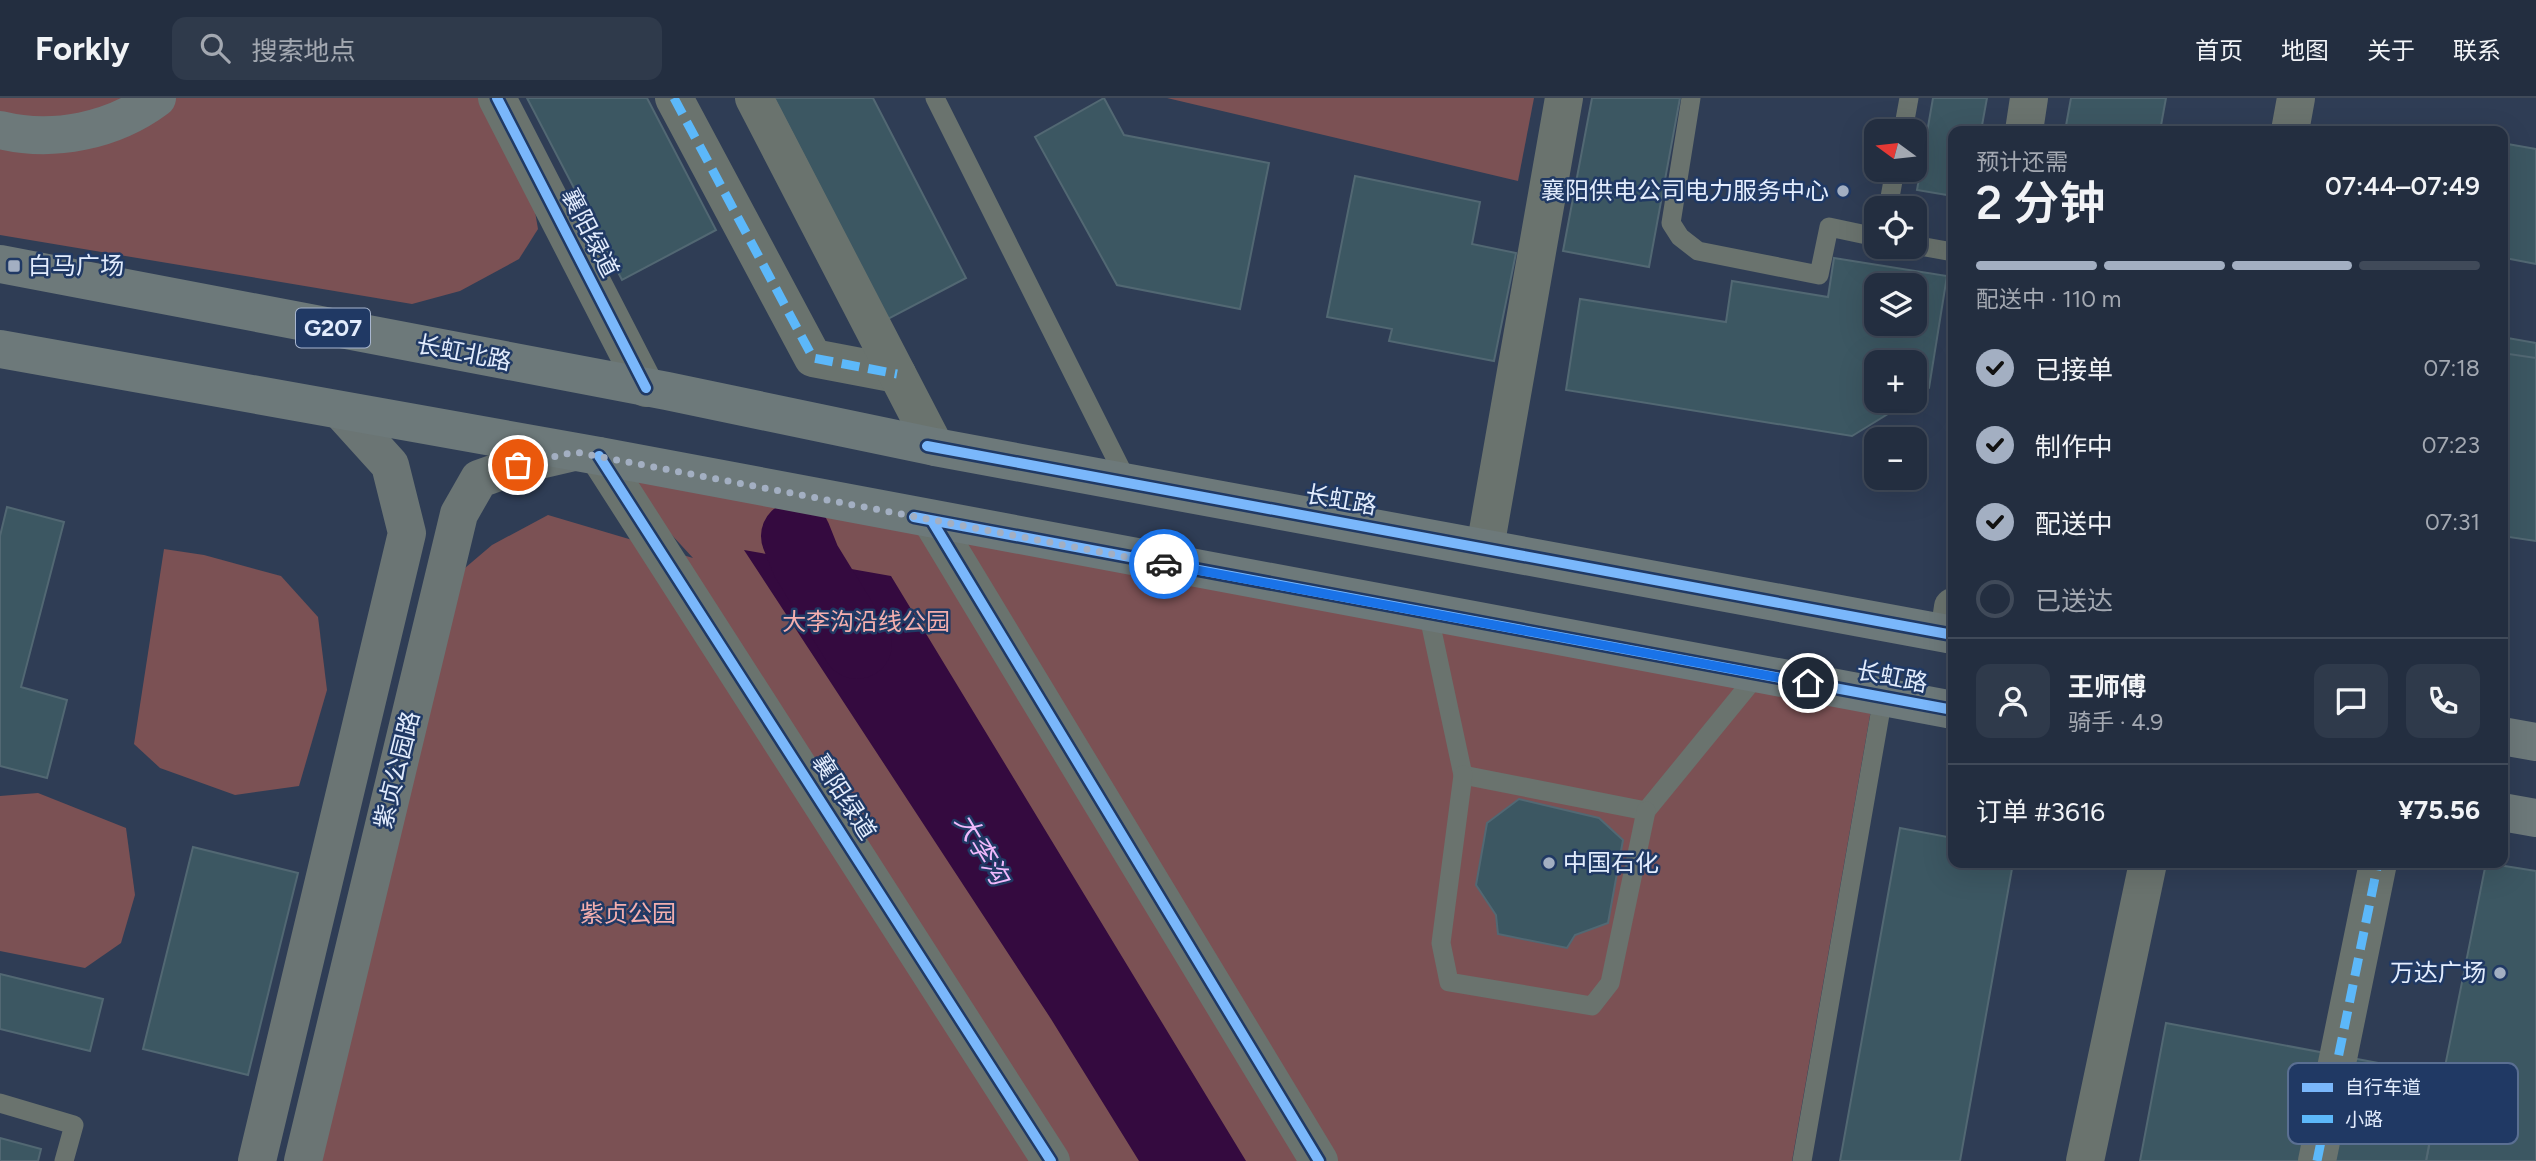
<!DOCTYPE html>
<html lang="zh">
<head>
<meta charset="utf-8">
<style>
  :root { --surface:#232e40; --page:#2f3a4b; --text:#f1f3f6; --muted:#a3a8b1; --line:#404a59; --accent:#a3afc2 }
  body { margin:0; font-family:Figtree,"Noto Sans SC",sans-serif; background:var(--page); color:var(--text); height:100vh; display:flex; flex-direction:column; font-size:26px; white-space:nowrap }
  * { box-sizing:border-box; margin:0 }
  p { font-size:23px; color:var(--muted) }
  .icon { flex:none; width:38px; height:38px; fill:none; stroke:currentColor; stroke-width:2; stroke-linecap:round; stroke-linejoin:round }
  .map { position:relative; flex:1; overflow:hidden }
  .side { position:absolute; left:1948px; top:28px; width:560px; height:742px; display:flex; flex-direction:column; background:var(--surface); border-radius:14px; box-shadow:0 7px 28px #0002,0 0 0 2px var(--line) }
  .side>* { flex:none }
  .needle { width:46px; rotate:285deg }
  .tools { position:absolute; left:1864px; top:21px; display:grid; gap:14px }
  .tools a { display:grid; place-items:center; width:63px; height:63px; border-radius:14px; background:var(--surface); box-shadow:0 7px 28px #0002,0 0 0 2px var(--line); font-size:35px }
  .pin { position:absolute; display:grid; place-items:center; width:60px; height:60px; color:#fff; margin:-30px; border:4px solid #fff; border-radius:50%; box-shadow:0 2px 7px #0007 }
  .courier { position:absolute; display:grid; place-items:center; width:70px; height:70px; margin:-35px; border:5px solid #1a73e8; border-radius:50%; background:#fff; color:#222; box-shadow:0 2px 9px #0007 }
  .summary em { font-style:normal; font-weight:600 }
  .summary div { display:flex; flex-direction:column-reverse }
  .summary { display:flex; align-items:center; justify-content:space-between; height:119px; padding:0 28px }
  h1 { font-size:46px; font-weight:600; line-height:52px }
  .bar { display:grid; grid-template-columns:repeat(4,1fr); gap:10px 7px; align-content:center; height:84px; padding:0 28px }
  .bar i { height:9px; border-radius:5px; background:var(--line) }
  .bar .active { background:var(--accent) }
  .bar p { grid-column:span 4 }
  .line { display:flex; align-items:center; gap:18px; padding:0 28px; border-top:2px solid var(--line) }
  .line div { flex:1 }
  .round { display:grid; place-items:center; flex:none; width:74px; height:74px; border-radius:14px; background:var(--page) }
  ol { padding:0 28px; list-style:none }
  li { display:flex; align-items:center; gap:21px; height:77px }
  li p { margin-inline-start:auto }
  li .icon { padding:7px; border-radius:50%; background:var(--accent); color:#111; stroke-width:4 }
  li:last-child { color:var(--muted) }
  li i { width:38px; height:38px; border:4px solid var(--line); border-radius:50% }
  header { display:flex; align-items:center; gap:42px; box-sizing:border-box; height:98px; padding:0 35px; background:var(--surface); border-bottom:2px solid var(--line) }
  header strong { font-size:33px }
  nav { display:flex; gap:38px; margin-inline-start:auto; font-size:24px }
  .search { width:490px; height:63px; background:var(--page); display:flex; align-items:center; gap:18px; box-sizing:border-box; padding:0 24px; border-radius:14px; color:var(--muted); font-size:26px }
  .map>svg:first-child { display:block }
</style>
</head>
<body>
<header>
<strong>Forkly</strong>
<div class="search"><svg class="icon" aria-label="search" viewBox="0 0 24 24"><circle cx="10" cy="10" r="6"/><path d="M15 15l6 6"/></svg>搜索地点</div>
<nav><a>首页</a><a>地图</a><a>关于</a><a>联系</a></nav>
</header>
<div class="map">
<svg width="2536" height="1063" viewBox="0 0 2536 1063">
  <rect width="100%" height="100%" fill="#2f3d55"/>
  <g fill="#7b5154">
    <polygon points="0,0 486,0 530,84 538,131 519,161 460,193 412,206 0,137"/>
    <polygon points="1167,0 1534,0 1518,83"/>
    <polygon points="599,358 1871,612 1792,1063 317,1063 452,481 492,447 548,417 693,460"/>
    <polygon points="164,451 204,457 281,478 318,519 327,592 299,688 235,697 160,670 134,646"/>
    <polygon points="38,695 126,730 135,797 121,845 85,870 0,853 0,698"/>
  </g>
  <polygon fill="#340a3f" points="744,452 891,478 1246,1063 1139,1063 1051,921"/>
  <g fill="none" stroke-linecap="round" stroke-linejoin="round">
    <polyline stroke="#340a3f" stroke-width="70" points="796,438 806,463 857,546"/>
  </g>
  <g fill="#3c5762" stroke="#526873" stroke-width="2" fill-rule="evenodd">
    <polygon points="527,0 647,0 716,132 622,182"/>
    <polygon points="774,0 873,0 966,180 888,221"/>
    <polygon points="1104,0 1124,37 1269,65 1240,211 1117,187 1035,39"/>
    <polygon points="1592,0 1680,0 1649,169 1563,153"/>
    <polygon points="1933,0 1987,0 1981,33 1953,33 1953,98 1917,92"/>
    <polygon points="2071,0 2166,0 2160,33 2065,33"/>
    <polygon points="2502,45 2536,51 2536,166 2505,160 2502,171"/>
    <polygon points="1355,78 1480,104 1472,146 1516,155 1494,263 1389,243 1392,231 1327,219"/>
    <path d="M1834 160 1947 178 1929 290 1914 299V264H1876V303H1909L1852 338 1566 292 1580 201 1726 224 1732 183 1828 199ZM1876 187H1914V226H1876Z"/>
    <polygon points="2502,239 2536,245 2536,353 2502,347"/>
    <polygon points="2502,255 2536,260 2536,443 2502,438"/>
    <polygon points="7,409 64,424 21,589 67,602 47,680 0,668 0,438"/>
    <polygon points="1519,701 1599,720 1623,742 1608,825 1575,837 1567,850 1498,836 1496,817 1476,787 1487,725"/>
    <polygon points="1900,730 1953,740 1953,765 2013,765 1960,1063 1840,1063"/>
    <polygon points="193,749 298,775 248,977 143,951"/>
    <polygon points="2486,765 2536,773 2536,1063 2426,1063"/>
    <polygon points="0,876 103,901 90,953 0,931"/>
    <polygon points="2166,925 2442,977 2426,1063 2140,1063"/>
    <polygon points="0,1040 41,1051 38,1063 0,1063"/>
  </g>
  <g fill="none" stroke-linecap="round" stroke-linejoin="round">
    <g stroke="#6a736e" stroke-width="19">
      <polyline points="935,0 1128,385"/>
      <polyline points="1691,0 1671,125 1680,139 1698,153 1819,177 1829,129 1876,139"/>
      <polyline points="1903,33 1909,0"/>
      <polyline points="1888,110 1895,72"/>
      <polyline points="1914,147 1953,154"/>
      <polyline points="1428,514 1463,677 1646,713 1758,576"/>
      <polyline points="1463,677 1441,845 1449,884 1592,908 1610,885 1646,713"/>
      <polyline points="0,1005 74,1027 64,1063"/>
      <polyline points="1802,1063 1883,599"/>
    </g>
    <g stroke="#6a736e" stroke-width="38">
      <polyline points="497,0 646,290"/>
      <polyline points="674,0 813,260 897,276"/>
      <polyline points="754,0 935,349"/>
      <polyline points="2024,33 2029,0"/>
      <polyline points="2290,33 2296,0"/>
      <polyline points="599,358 1051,1063"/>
      <polyline points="932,423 1319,1063"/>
      <polyline points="1485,450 1564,0"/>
      <polyline points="1949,536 1953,509"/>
      <polyline points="2085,1063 2148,765"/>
      <polyline points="2317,1063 2378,765"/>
    </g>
    <g stroke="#6b7574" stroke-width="38">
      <polyline points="257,1063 407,435 390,367 342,314"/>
      <polyline points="303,1063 459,416 479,381 518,367 574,354"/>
    </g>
    <g stroke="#6d797a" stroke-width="38">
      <path d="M0 32C53 45 113 33 157 0"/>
      <polyline points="0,166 667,293 935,349 1953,537"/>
      <polyline points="0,251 599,358 1953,612"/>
      <polyline points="2502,638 2536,644"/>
      <polyline points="2502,714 2536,720"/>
    </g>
    <g stroke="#5cb8fa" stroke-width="9" stroke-dasharray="18 9" stroke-linecap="butt">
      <polyline points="674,0 813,260 897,276"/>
      <polyline points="2317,1063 2378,765"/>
    </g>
    <g stroke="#203964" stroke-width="15">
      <g id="cycleway">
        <polyline points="497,0 646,290"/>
        <polyline points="927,348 1953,537"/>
        <polyline points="599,358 1051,1063"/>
        <polyline points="914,419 1953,612"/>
        <polyline points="932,423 1319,1063"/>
      </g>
    </g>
    <use href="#cycleway" stroke="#7ab7fb" stroke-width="10"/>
  </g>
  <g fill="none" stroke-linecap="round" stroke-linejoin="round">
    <polyline stroke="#a3afc2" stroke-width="7" stroke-dasharray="0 12.6" points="518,367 575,354 1164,466"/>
    <polyline stroke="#1a73e8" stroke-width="9" points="1164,466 1808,585"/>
  </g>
  <g fill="#a3afc2" stroke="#203964" stroke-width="2.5">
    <circle cx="1843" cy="93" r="7"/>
    <rect x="7" y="161" width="14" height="14" rx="3.5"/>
    <circle cx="1549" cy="765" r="7"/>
    <circle cx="2500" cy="875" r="7"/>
  </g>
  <g text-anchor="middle" stroke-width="5" stroke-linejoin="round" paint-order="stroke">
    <rect fill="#203964" stroke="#a8b6cf" stroke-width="2" x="296" y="210.5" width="74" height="39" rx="5"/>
    <g font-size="23" font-weight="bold" fill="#e2ecfd">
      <text x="333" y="238">G207</text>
    </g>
    <g font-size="24" fill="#e2ecfd" stroke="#203964" text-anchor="end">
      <text x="1829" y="101">襄阳供电公司电力服务中心</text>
      <text x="28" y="176" text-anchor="start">白马广场</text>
      <text x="1563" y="773" text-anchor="start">中国石化</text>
      <text x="2486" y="883">万达广场</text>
    </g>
    <g font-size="24" fill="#e2ecfd" stroke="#203964">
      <text transform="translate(590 135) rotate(63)" y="8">襄阳绿道</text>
      <text transform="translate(464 255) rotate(11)" y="8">长虹北路</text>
      <text transform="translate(1341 402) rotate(10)" y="8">长虹路</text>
      <text transform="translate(1892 579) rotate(11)" y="8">长虹路</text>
      <text transform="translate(397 672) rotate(-76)" y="8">紫贞公园路</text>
      <text transform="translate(844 699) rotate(57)" y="8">襄阳绿道</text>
    </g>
    <g font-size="24" fill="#f4afae" stroke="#203964">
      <text x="866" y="532">大李沟沿线公园</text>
      <text x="628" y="824">紫贞公园</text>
    </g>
    <g font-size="26" font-style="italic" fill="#f0b9fc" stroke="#203964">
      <text transform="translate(982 751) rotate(59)" y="9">大李沟</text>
    </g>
  </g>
  <rect x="2288" y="965" width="230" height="81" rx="10" fill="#203964" stroke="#5a6f92" stroke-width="2"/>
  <rect x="2302" y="985" width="31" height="9" fill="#7ab7fb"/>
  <rect x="2302" y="1017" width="31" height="8" fill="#5cb8fa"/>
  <g font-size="19" fill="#e2ecfd">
    <text x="2345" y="996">自行车道</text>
    <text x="2345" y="1028">小路</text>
  </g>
</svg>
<div class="tools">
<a><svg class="needle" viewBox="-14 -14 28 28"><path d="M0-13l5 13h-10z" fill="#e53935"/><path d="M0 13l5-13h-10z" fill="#a3a8b1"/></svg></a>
<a><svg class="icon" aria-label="locate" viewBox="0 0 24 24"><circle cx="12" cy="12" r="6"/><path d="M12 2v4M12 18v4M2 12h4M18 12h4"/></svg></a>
<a><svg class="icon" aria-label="layers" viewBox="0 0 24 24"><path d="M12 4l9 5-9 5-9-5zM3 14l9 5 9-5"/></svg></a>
<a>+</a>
<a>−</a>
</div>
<div class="pin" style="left:518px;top:367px;background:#ea580c"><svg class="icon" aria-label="bag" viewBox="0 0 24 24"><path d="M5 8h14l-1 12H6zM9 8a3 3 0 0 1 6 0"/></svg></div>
<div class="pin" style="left:1808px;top:585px;background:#1f2937"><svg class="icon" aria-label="home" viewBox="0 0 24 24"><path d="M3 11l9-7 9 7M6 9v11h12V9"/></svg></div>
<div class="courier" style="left:1164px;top:466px"><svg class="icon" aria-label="car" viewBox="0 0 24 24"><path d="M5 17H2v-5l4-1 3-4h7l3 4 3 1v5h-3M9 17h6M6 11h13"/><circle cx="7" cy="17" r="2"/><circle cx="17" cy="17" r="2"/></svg></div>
<section class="side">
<div class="summary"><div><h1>2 分钟</h1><p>预计还需</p></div><em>07:44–07:49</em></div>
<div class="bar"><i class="active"></i><i class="active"></i><i class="active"></i><i></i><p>配送中 · 110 m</p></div>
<ol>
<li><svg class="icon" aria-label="check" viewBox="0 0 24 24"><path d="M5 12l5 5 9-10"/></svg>已接单<p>07:18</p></li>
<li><svg class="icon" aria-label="check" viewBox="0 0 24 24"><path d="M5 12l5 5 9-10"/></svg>制作中<p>07:23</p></li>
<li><svg class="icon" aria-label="check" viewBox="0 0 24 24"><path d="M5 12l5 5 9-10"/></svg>配送中<p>07:31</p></li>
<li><i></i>已送达</li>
</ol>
<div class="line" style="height:126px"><a class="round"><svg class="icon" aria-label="person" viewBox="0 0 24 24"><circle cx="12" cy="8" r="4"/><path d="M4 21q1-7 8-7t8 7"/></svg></a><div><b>王师傅</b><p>骑手 · 4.9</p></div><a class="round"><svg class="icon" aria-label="chat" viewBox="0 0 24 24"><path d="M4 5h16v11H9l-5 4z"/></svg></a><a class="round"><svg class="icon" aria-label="phone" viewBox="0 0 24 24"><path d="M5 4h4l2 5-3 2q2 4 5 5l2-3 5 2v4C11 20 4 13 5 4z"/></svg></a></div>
<div class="line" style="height:91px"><div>订单 #3616</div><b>¥75.56</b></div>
</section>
</div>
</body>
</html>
